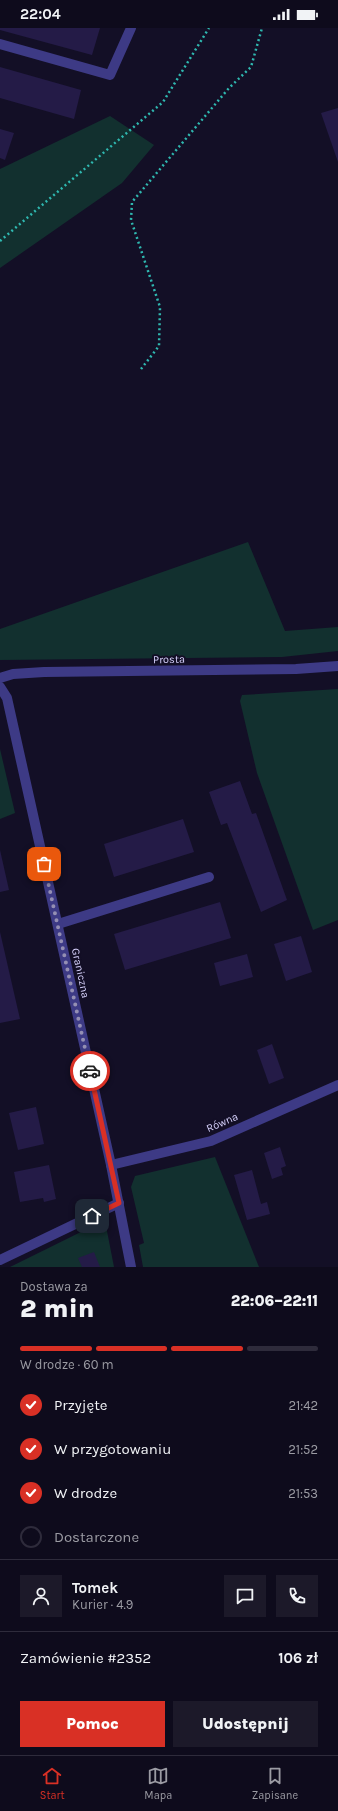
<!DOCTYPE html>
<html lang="pl">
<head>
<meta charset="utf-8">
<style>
  :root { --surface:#0e0b1c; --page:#1c1929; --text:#f1f3f6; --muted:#9b9ba3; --line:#2e2b3b; --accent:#d93025 }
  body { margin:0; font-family:Karla,sans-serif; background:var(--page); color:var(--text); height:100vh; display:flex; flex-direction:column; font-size:15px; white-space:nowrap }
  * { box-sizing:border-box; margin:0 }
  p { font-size:13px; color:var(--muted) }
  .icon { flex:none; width:22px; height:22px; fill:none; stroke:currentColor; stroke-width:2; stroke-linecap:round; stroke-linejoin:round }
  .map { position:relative; height:1239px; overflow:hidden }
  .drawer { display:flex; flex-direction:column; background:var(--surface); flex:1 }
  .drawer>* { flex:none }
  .pin { position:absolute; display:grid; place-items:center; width:34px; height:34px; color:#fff; margin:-17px; border-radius:8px; box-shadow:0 2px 6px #0006 }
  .courier { position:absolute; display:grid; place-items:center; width:40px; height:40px; margin:-20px; border:3px solid #d93025; border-radius:50%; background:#fff; color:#222; box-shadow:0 1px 5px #0007 }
  .headline em { font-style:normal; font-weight:800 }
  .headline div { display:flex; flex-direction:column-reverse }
  .headline { display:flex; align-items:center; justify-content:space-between; height:68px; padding:0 20px }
  h1 { font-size:26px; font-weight:800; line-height:30px }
  .bar { display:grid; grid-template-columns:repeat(4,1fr); gap:6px 4px; align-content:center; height:48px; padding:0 20px }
  .bar i { height:5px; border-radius:3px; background:var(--line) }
  .bar .selected { background:var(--accent) }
  .bar p { grid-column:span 4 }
  .line { display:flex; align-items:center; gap:10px; padding:0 20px; border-top:1px solid var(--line) }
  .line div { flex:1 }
  .round { display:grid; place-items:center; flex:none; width:42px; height:42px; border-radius:0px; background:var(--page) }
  ol { padding:0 20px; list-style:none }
  li { display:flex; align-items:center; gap:12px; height:44px }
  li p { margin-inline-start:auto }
  li .icon { padding:4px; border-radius:50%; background:var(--accent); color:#fff; stroke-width:4 }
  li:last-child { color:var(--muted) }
  li i { width:22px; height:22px; border:2px solid var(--line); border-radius:50% }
  .primary-button { display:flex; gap:8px; margin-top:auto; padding:8px 20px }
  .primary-button a { flex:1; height:46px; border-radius:0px; background:var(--accent); color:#fff; font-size:16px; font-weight:800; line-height:46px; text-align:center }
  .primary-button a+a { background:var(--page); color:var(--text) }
  .status { display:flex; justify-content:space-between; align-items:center; height:28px; padding:0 20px; background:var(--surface); direction:ltr }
  .status svg { height:11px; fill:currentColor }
  .tab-bar { display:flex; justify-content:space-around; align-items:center; height:56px; border-top:1px solid var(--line); background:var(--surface); font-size:11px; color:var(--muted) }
  .tab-bar a { display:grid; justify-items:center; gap:2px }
  .tab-bar .selected { color:var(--accent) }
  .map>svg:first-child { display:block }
</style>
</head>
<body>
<div class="status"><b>22:04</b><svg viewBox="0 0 49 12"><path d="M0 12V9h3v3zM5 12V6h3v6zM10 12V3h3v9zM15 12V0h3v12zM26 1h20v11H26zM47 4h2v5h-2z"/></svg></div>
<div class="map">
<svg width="338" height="1239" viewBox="0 0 338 1239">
  <rect width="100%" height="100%" fill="#130f26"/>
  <g fill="#12302f">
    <polygon points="110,88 154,117 122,155 0,240 0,141"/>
    <polygon points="248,514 285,603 338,599 338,623 282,629 0,632 0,601"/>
    <polygon points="338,661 338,892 313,902 257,745 240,673 242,667"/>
    <polygon points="0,721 15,785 0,791"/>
    <polygon points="215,1129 259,1239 143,1239 139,1217 144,1215 131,1159 135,1148"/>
    <polygon points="101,1196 105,1198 107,1203 114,1239 10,1239 93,1198"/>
  </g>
  <g fill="#241b47">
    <polygon points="0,0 100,0 92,27 0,2"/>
    <polygon points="0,39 81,62 74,91 0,70"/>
    <polygon points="338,80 338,134 321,85"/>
    <polygon points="0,101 14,105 5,132 0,130"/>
    <polygon points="240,753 252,786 256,785 287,872 261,884 227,795 221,797 209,764"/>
    <polygon points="183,791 194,824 114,849 104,816"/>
    <polygon points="0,822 9,862 0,864"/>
    <polygon points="220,874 231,910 125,942 114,906"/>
    <polygon points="0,904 20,991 0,995"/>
    <polygon points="301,908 312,944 286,953 274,916"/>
    <polygon points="247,926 253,949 220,958 214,935"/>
    <polygon points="272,1016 284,1050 269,1056 257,1022"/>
    <polygon points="36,1079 44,1116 18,1122 9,1085"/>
    <polygon points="280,1119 286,1138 281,1140 283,1147 272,1151 264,1125"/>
    <polygon points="49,1137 56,1171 44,1174 43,1170 20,1174 14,1144"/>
    <polygon points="252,1142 261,1176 267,1174 270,1186 247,1192 234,1147"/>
    <polygon points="94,1224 100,1239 82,1239 78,1230"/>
  </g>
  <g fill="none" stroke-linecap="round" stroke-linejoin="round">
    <g stroke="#2fb8b0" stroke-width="2.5" stroke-dasharray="2 3" stroke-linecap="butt">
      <polyline points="0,213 163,74 209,0"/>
      <polyline points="141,341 159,318 160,279 131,192 132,174 229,60 251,39 262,0"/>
    </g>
    <g stroke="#3d3a85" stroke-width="10">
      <polyline points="0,16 110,47 131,0"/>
      <polyline points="58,896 209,849"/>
    </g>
    <g stroke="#3d3a85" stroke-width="10">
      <polyline points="0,650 13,646 44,644 296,641 338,638"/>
      <polyline points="0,659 7,670 111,1137 131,1239"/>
      <polyline points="111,1137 211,1113 338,1057"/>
      <polyline points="0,1232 119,1175"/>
    </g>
  </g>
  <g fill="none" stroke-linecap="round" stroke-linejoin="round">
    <polyline stroke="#948fb3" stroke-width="4" stroke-dasharray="0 7.2" points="44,836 90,1043"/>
    <polyline stroke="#d93025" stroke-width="5" points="90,1043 119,1175 92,1188"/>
  </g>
  <g text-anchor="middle" stroke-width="4" stroke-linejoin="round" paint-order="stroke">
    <g font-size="11" fill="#d9d4ff" stroke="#130f26">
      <text transform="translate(169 631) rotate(-1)" y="4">Prosta</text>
      <text transform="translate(81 945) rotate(78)" y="4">Graniczna</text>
      <text transform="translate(222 1094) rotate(-23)" y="4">Równa</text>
    </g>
  </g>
</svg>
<div class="pin" style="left:44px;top:836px;background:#ea580c"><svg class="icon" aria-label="bag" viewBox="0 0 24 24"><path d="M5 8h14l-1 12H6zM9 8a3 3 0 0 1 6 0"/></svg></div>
<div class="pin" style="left:92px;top:1188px;background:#1f2937"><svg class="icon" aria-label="home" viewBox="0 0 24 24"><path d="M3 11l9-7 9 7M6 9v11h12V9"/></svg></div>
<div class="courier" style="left:90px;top:1043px"><svg class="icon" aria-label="car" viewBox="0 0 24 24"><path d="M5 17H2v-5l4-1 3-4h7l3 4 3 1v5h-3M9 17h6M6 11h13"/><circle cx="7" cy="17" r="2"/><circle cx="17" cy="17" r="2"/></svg></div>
</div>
<section class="drawer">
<div class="headline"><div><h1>2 min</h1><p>Dostawa za</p></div><em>22:06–22:11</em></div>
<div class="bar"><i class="selected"></i><i class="selected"></i><i class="selected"></i><i></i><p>W drodze · 60 m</p></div>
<ol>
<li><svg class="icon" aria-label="check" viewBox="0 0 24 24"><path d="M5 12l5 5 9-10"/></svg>Przyjęte<p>21:42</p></li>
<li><svg class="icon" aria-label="check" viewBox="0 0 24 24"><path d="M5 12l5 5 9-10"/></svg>W przygotowaniu<p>21:52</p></li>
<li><svg class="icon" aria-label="check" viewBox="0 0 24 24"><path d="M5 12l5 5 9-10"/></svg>W drodze<p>21:53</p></li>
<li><i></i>Dostarczone</li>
</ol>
<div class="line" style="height:72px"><a class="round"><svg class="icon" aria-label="person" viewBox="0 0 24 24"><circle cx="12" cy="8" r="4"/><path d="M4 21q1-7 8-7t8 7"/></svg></a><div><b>Tomek</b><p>Kurier · 4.9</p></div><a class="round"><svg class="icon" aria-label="chat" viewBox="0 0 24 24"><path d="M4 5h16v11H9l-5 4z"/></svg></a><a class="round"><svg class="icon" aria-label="phone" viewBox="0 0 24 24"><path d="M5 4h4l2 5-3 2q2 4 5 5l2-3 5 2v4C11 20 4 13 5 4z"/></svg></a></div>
<div class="line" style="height:52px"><div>Zamówienie #2352</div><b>106 zł</b></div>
<div class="primary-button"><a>Pomoc</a><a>Udostępnij</a></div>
</section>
<nav class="tab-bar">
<a class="selected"><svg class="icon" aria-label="home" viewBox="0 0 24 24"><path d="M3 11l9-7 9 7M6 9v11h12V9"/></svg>Start</a>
<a><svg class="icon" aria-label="map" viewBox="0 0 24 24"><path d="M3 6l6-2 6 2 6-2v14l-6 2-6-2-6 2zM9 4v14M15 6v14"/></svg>Mapa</a>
<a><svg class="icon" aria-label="saved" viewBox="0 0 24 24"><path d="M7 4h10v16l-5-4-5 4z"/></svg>Zapisane</a>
</nav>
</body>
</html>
